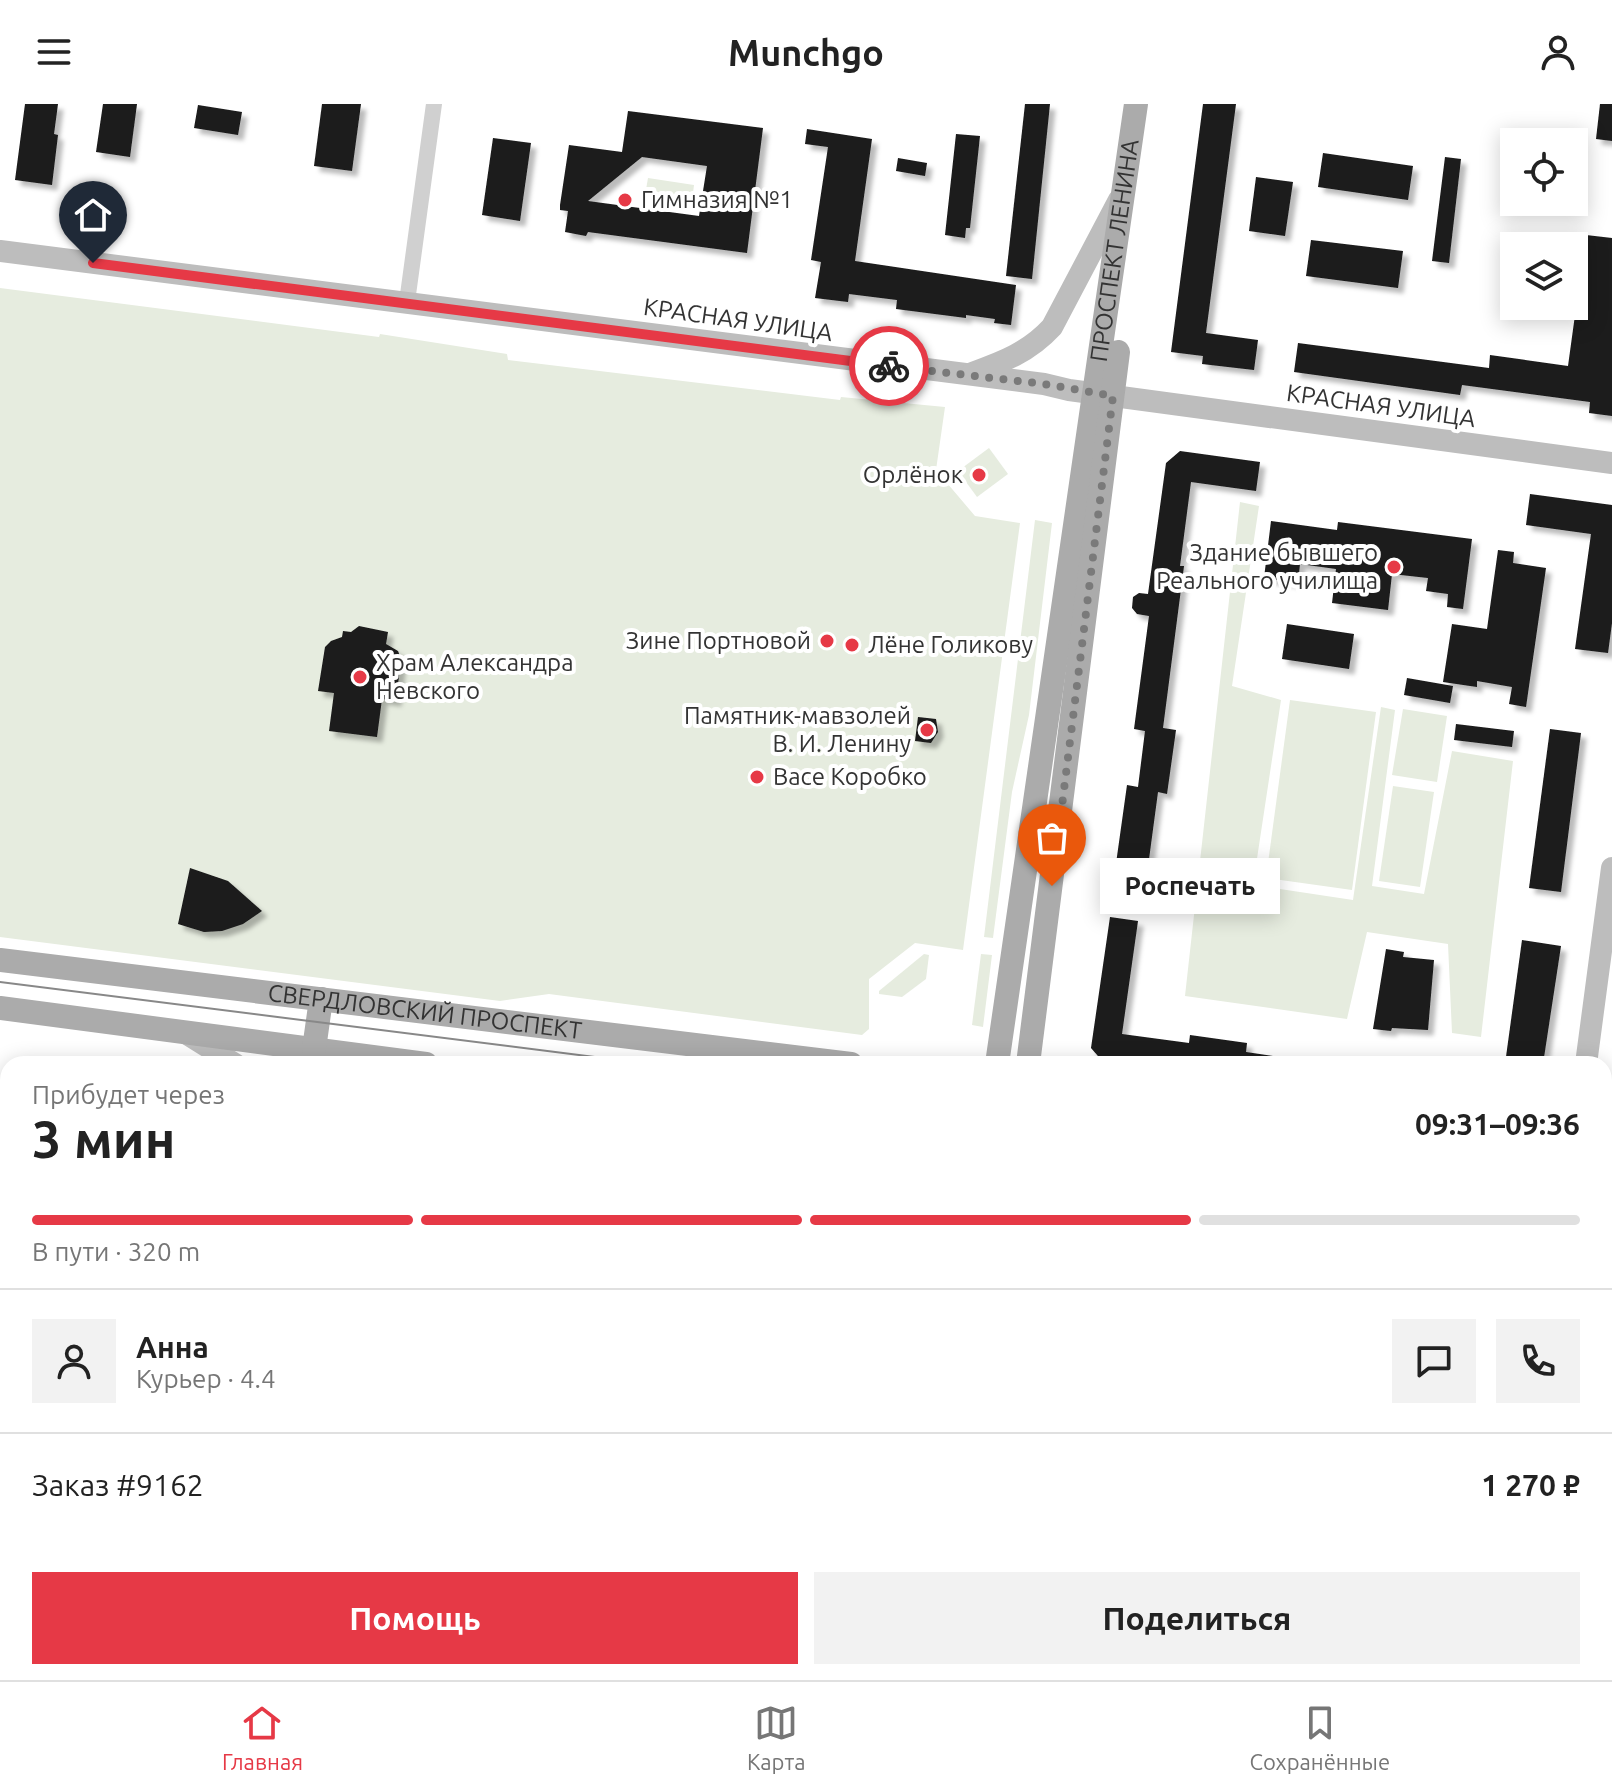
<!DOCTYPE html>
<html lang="ru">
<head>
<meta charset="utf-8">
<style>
  :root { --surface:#fff; --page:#f2f2f2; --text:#222; --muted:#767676; --line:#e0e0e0; --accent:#e63946 }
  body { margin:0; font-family:Ubuntu,sans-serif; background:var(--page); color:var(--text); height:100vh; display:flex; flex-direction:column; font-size:30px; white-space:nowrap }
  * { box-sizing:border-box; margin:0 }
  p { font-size:26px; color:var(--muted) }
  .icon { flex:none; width:44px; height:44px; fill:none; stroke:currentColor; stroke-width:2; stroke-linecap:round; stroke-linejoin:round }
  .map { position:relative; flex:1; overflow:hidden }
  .side { position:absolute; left:0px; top:952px; width:1612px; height:624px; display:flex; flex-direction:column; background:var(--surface); border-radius:24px 24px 0 0; box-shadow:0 4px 20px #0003 }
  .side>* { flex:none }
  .buttons { position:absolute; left:1500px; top:24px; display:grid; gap:16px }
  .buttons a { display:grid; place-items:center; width:88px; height:88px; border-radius:0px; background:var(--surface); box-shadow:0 4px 20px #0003; font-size:40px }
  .pin { position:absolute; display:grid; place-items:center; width:68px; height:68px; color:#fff; margin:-82px -34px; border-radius:50% 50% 50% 0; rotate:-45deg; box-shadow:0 0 8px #0007 }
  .pin .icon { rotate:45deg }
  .courier { position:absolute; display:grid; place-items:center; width:80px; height:80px; margin:-40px; border:6px solid #e63946; border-radius:50%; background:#fff; color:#222; box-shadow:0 2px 10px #0007 }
  .bubble { position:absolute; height:56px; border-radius:0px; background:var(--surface); box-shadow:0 4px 20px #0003; font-size:26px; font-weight:700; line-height:56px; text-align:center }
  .head em { font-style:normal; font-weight:700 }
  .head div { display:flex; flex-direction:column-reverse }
  .head { display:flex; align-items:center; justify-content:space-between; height:136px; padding:0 32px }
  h1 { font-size:52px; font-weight:700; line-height:60px }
  .bar { display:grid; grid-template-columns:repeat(4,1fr); gap:12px 8px; align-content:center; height:96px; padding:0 32px }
  .bar i { height:10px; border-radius:6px; background:var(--line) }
  .bar .on { background:var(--accent) }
  .bar p { grid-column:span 4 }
  .line { display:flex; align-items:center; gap:20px; padding:0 32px; border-top:2px solid var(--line) }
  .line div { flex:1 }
  .round { display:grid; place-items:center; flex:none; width:84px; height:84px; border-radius:0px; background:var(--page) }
  .primary-button { display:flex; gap:16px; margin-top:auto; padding:16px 32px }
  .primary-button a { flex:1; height:92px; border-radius:0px; background:var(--accent); color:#fff; font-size:32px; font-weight:700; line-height:92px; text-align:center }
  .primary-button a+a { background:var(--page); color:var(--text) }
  header { display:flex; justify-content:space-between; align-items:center; height:104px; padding:0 32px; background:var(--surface); font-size:36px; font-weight:700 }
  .tabs { display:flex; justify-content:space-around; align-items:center; height:112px; border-top:2px solid var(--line); background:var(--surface); font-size:22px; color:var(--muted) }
  .tabs a { display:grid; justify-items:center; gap:4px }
  .tabs .on { color:var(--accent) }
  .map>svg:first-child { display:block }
</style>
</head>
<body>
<header><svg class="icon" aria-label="menu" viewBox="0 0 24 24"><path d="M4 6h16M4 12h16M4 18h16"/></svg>Munchgo<svg class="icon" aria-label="person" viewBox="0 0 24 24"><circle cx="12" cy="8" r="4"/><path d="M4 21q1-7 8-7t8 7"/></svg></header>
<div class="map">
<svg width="1612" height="1576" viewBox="0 0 1612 1576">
  <defs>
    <filter id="shadow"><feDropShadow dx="5.5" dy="5.5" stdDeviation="2" flood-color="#0004"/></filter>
  </defs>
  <rect width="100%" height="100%" fill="#fff"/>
  <g fill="#e6ecdf">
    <polygon points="648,74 694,81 691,104 644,97"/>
    <polygon points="0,184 379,233 380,230 507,250 508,256 840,296 841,293 945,303 936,366 975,412 1020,419 963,846 915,839 869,875 869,925 862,931 549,890 500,897 0,833"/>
    <polygon points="989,344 1008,370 977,393 958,367"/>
    <polygon points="1240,398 1259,402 1232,582 1281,596 1253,781 1353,796 1381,603 1395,606 1372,782 1424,790 1452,647 1513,657 1481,933 1452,929 1448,840 1367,828 1347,915 1185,892"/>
    <polygon points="1035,416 1052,419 1029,611 1012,688 993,834 984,833"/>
    <polygon points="1290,596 1376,608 1352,786 1266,774"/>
    <polygon points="1403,605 1447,612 1437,678 1392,671"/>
    <polygon points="1393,682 1434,688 1420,783 1379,777"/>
    <polygon points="924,850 929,851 926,875 902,893 879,890 879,887"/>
    <polygon points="981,850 992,851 983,923 972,921"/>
    <polygon points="0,1350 8,1351 8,1467 0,1466"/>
  </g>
  <g fill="#1a1a1a" fill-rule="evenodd" filter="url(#shadow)">
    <polygon points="25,0 58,0 54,30 58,31 52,81 15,76"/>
    <polygon points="103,0 137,0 130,53 96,48"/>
    <polygon points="322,0 361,0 352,67 314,62"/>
    <polygon points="1025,0 1050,0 1032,175 1006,172"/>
    <polygon points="1203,0 1236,0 1206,229 1258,236 1254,266 1202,260 1203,252 1171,248"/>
    <polygon points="1600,0 1612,0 1612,37 1596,35"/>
    <polygon points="198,1 242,8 238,31 194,24"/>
    <path d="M628 7 763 24 747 149 588 128 586 132 565 128 568 107 560 106V101L569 41 622 48ZM642 53 707 62 699 112 588 97Z"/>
    <polygon points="807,25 872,35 855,157 1016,181 1011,221 994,219 995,215 966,211 966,214 896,205 897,196 849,190 848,198 815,194 821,158 811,156 828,43 805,40"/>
    <polygon points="956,30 980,32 970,124 966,124 965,134 945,131"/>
    <polygon points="493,34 531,39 520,117 482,111"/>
    <polygon points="1323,49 1413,62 1408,96 1318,83"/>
    <polygon points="1445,53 1461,55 1449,159 1432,157"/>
    <polygon points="898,54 927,59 925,72 896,67"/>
    <polygon points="1256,73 1293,78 1285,132 1249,127"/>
    <polygon points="1586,131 1612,134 1612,312 1589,309 1590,298 1462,281 1460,291 1294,268 1298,239 1489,264 1490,251 1568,262"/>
    <polygon points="1311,136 1403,147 1398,184 1306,172"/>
    <polygon points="1180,347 1260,358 1256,387 1191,378 1180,462 1184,462 1163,624 1176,626 1167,690 1158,688 1145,785 1113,781 1127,681 1138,683 1145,627 1134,625 1149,512 1137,510 1132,504 1133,493 1139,489 1148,490 1166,359"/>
    <polygon points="1530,390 1612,401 1612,519 1608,549 1575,545 1591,430 1526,421"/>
    <polygon points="1271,417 1337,426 1338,418 1472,435 1463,505 1447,503 1448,490 1426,487 1428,474 1392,470 1388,506 1332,499 1336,465 1300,460 1298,479 1264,474"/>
    <polygon points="1498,446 1514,448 1513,459 1546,464 1526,603 1509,600 1512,583 1477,577 1477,583 1443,578 1452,520 1487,525"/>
    <polygon points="1287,520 1354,530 1349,565 1282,555"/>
    <polygon points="359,522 388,528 386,540 398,547 401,555 396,597 382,595 377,633 329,627 334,589 318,587 325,543 331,537 342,533 343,527 351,528"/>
    <polygon points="1407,574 1453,582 1450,599 1404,591"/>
    <polygon points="918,613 936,615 938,628 931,639 915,637"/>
    <polygon points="1456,620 1514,627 1512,643 1454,636"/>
    <polygon points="1550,625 1581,629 1561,788 1529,784"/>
    <polygon points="190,764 228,777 262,807 243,820 222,827 204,828 178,820"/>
    <polygon points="1110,813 1138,817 1122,930 1189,939 1190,931 1247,939 1246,948 1273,952 1272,960 1104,959 1091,944"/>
    <polygon points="1522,836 1561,842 1543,960 1505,960"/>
    <polygon points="1386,845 1404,848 1403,853 1434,856 1428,926 1392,924 1391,927 1373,925"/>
  </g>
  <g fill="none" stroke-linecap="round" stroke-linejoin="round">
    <g stroke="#d0d0d0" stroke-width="16">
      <polyline points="407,198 434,0"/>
      <polyline points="0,1289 8,1290"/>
    </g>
    <g stroke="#bdbdbd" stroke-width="22">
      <polyline points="0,147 1044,280 1069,286 1612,359"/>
      <path d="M972 269C1003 258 1029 248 1052 223L1119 96"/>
      <polyline points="187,930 235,960"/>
      <polyline points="1586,960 1612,764"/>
      <polyline points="237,1576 238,1568"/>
      <polyline points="1508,1576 1509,1568"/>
    </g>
    <g stroke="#ababab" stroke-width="24">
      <path id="s1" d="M0 856 851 960"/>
      <polyline points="0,904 426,960"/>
      <polyline points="314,945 321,895"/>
      <path id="s2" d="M997 960 1136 0"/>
      <polyline points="1028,960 1118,248"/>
      <polyline points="1604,1064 1612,1065"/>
      <polyline points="1604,1107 1612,1108"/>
      <polyline points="902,1576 903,1568"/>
      <polyline points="951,1576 952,1568"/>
    </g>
    <g stroke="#888" stroke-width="2">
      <polyline points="0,878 650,960"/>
      <polyline points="1604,1090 1612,1091"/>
    </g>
  </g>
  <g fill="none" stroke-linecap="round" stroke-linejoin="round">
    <polyline stroke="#7a7a7a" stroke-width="8" stroke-dasharray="0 14.4" points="889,262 1044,280 1113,292 1052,782"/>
    <polyline stroke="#e63946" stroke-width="10" points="93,159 889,262"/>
  </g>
  <g fill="#e63946" stroke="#fff" stroke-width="3">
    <circle cx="625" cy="96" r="8"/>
    <circle cx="979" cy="371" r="8"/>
    <circle cx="1394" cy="463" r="8"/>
    <circle cx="827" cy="537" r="8"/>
    <circle cx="852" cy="541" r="8"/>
    <circle cx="360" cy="573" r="8"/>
    <circle cx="927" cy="626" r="8"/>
    <circle cx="757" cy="673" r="8"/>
  </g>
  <g text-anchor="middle" stroke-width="8" stroke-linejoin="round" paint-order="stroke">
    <g font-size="24" fill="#333" stroke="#fff" text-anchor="start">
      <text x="641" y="104">Гимназия №1</text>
      <text x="963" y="379" text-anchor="end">Орлёнок</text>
      <text x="1378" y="457" text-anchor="end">Здание бывшего<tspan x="1378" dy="28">Реального училища</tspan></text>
      <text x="811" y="545" text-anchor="end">Зине Портновой</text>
      <text x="868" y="549">Лёне Голикову</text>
      <text x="376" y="567">Храм Александра<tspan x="376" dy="28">Невского</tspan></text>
      <text x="911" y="620" text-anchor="end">Памятник-мавзолей<tspan x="911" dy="28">В. И. Ленину</tspan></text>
      <text x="773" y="681">Васе Коробко</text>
    </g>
    <g font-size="24" fill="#333" stroke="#fff">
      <text dy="8" stroke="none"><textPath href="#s2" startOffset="822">ПРОСПЕКТ ЛЕНИНА</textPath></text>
      <text transform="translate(738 216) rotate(8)" y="8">КРАСНАЯ УЛИЦА</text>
      <text transform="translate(1381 302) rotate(8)" y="8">КРАСНАЯ УЛИЦА</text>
      <text dy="8" stroke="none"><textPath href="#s1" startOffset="428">СВЕРДЛОВСКИЙ ПРОСПЕКТ</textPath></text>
    </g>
  </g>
</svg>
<div class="buttons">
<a><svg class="icon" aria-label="locate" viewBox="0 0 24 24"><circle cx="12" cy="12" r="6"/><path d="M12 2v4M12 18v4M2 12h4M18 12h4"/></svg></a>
<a><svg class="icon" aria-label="layers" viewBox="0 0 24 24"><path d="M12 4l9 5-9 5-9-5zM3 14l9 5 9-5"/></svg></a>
</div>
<div class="pin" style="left:1052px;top:782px;background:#ea580c"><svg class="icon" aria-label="bag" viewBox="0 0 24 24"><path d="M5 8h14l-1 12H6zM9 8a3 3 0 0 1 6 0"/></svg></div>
<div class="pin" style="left:93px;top:159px;background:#1f2937"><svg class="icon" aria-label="home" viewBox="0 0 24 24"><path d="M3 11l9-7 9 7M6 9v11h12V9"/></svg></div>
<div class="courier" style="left:889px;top:262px"><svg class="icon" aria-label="bike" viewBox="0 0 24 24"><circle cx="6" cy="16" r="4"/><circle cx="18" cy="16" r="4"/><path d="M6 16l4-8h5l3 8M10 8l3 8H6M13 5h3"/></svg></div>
<div class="bubble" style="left:1100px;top:754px;width:180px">Роспечать</div>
<section class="side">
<div class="head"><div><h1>3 мин</h1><p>Прибудет через</p></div><em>09:31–09:36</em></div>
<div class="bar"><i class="on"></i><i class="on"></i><i class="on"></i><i></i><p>В пути · 320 m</p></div>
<div class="line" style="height:144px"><a class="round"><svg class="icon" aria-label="person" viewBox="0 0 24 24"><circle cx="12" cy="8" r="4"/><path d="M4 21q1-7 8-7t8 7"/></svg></a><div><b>Анна</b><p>Курьер · 4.4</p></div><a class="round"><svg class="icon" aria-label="chat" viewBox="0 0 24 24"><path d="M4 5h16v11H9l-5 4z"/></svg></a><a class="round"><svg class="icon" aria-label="phone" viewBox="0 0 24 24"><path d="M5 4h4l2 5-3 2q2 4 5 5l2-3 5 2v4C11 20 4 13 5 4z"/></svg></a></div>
<div class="line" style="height:104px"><div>Заказ #9162</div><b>1 270 ₽</b></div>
<div class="primary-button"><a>Помощь</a><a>Поделиться</a></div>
</section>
</div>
<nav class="tabs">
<a class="on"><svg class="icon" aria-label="home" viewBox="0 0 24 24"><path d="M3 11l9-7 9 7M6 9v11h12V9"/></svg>Главная</a>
<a><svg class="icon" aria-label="map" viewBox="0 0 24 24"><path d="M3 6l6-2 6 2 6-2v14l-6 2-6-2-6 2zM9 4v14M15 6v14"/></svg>Карта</a>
<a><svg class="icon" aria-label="saved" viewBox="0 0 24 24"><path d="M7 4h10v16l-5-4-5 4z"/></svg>Сохранённые</a>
</nav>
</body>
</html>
